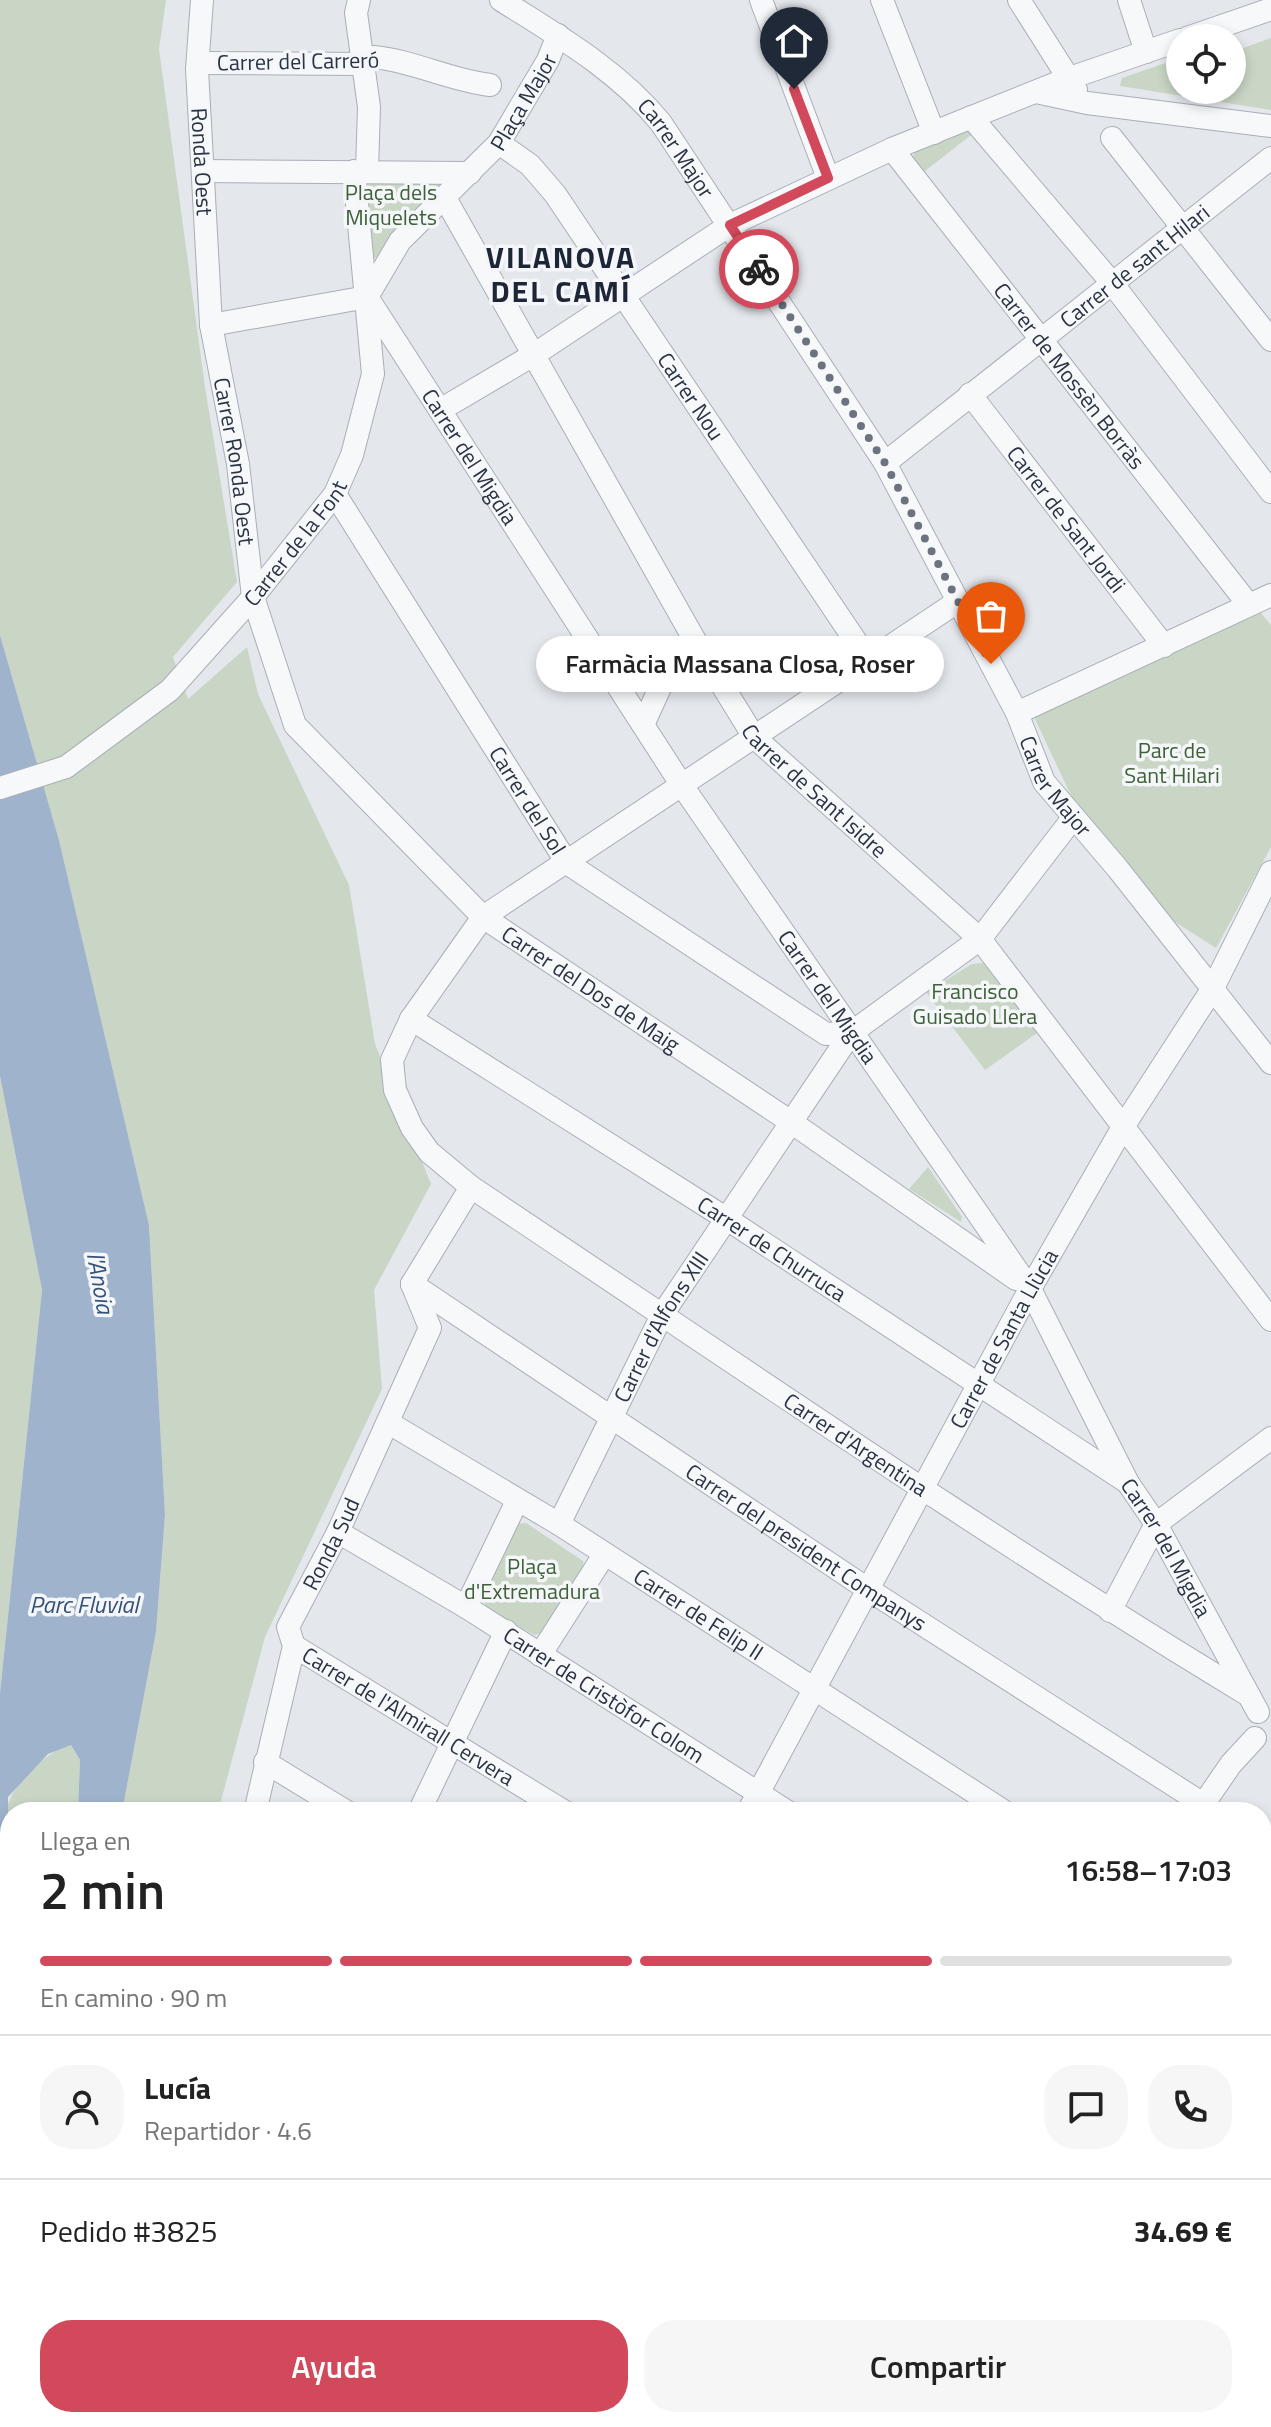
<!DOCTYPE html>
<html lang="es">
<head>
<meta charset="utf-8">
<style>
  :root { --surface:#fff; --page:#f6f6f6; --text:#222; --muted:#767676; --line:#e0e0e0; --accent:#d1495b }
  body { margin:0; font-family:"Titillium Web",sans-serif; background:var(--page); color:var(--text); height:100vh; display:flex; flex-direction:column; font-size:30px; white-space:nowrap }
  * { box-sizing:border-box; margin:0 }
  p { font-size:26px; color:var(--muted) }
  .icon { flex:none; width:44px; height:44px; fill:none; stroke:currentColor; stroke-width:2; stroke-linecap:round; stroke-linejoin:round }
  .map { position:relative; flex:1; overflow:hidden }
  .details { position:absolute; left:0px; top:1802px; width:1272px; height:626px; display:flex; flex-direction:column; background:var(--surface); border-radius:32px 32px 0 0; box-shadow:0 4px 12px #0003 }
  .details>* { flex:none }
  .buttons { position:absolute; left:1166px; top:24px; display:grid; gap:16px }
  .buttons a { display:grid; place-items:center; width:80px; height:80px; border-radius:50%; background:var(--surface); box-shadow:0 4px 12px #0003; font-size:40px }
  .pin { position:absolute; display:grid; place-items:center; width:68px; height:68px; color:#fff; margin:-82px -34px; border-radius:50% 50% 50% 0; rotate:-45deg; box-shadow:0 0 8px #0007 }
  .pin .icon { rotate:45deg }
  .courier { position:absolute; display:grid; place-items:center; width:80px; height:80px; margin:-40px; border:6px solid #d1495b; border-radius:50%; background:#fff; color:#222; box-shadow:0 2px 10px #0007 }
  .bubble { position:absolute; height:56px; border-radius:28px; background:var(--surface); box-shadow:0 4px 12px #0003; font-size:26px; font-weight:600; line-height:56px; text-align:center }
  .head em { font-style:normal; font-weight:600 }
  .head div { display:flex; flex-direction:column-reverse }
  .head { display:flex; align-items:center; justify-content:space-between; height:136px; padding:0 40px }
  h1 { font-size:52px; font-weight:600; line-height:60px }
  .bar { display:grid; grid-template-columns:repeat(4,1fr); gap:12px 8px; align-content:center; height:96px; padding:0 40px }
  .bar i { height:10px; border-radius:6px; background:var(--line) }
  .bar .active { background:var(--accent) }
  .bar p { grid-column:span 4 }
  .line { display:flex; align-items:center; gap:20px; padding:0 40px; border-top:2px solid var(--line) }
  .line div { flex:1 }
  .round { display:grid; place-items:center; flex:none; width:84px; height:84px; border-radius:32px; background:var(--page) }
  .button { display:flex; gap:16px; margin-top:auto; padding:16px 40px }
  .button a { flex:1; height:92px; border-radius:32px; background:var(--accent); color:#fff; font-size:32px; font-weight:600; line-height:92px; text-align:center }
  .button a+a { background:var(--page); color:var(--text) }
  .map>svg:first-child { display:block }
</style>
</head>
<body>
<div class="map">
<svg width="1271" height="2427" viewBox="0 0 1271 2427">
  <rect width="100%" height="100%" fill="#e4e7ec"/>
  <g fill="#c9d6c5">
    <polygon points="0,0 166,0 159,49 205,387 237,582 173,657 188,699 247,647 258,694 349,885 375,1044 431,1184 374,1290 382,1389 265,1637 218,1812 122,1812 156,1632 165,1515 149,1225 59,840 0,635"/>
    <polygon points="1271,38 1271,110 1120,86 1122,78 1180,58 1180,90 1232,90 1232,52"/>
    <polygon points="973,126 976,131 920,175 910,161 918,147"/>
    <polygon points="455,177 370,263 361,178"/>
    <polygon points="1260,612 1271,625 1271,847 1216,948 1167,917 1075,804 1034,717"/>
    <polygon points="982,963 988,966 1037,1033 985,1070 926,992 972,964"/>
    <polygon points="0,1076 42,1290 0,1693"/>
    <polygon points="928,1167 962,1217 961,1222 909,1189"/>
    <polygon points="526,1523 583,1561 584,1571 544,1632 535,1635 488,1610 481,1597 516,1524"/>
    <path d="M71 1745 80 1760 78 1812 7 1813C5 1790 49 1748 71 1745Z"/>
    <polygon points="10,2123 10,2418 373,2418 370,2427 0,2427 0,2156"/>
    <polygon points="1271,2205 1271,2427 1123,2427 1129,2418 1262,2418 1262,2218"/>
    <polygon points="794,2418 951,2418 944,2427 789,2427"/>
  </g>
  <polygon fill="#9fb4cc" points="0,635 59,840 149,1225 165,1515 156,1632 122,1812 78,1812 80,1760 71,1745 48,1754 8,1797 10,2123 0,2156 0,1693 42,1290 0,1076"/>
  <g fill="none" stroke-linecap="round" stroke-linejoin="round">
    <g stroke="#a9aeb7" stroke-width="24">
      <g id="minor">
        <path id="s1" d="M202 0 197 69 211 325 238 464 253 597 295 725 483 917 791 1122 1016 1279"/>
        <polyline points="359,0 356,13 369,107 367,170"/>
        <path id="s2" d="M501 0C558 36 618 70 661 123L885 463 1017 713 1044 782 1118 869 1271 1063"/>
        <polyline points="761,0 828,178"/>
        <polyline points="882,0 934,133"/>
        <polyline points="1019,0 1076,90"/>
        <polyline points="1129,0 1146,52"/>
        <polyline points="1187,38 1271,9"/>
        <path d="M198 63 363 64 374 57C414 61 449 80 490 85"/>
        <polyline points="1036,92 1087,103 1271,126"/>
        <polyline points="971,117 1112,283 1271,492"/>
        <polyline points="1112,138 1271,340"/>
        <path id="s3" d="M499 143 530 165 555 194 869 661"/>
        <path id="s4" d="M892 149 1248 604"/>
        <polyline points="203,171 470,173"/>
        <path id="s5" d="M445 198 698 646 754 737 980 939 1271 1320"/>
        <path id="s6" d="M367 297 681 784 1030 1289 1128 1483 1156 1524 1258 1712"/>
        <path id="s7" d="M367 297 400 241 499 143 548 60 558 35"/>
        <polyline points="211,325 367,297"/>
        <path id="s8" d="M970 394 1164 646"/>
        <polyline points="440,410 535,354 730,225 892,149 1067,79 1180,40"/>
        <path id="s9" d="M885 463 1271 158"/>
        <path id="s10" d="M335 494 567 863 826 1034 851 1033"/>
        <path id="s11" d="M957 602 483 917 411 1019 392 1060 395 1090 412 1128 429 1152 471 1187C728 1358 982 1534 1245 1693"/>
        <polyline points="1017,713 1271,595"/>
        <polyline points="643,725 667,672 698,646"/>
        <path id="s12" d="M0 788 66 767 170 690 253 597 335 494 352 455 373 374 354 171"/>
        <path id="s13" d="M411 1019 727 1219 1127 1482"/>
        <path id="s14" d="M412 1284 866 1588 1203 1804"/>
        <polyline points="412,1284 471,1187"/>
        <path id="s15" d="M389 1423 559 1524 1005 1812"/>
        <path id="s16" d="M559 1524 662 1315 851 1033 980 939 1073 818"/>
        <path id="s17" d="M338 1532 466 1607 788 1812"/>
        <polyline points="466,1607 517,1501"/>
        <polyline points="1110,1611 1156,1524 1271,1438"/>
        <path id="s18" d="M294 1646 565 1812"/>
        <polyline points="540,1655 604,1555"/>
        <polyline points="265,1762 347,1812"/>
        <path id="s19" d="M255 1812 294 1646 288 1627 338 1532 430 1328 412 1284"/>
        <polyline points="419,1812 506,1631"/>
        <path id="s20" d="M748 1812 1030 1289 1123 1127 1213 988 1271 872"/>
        <polyline points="1198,1812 1231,1764 1255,1738"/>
        <polyline points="1262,2116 1271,2122"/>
        <polyline points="1262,2192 1271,2179"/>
        <polyline points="490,2418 506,2427"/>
        <polyline points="695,2418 710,2427"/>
        <polyline points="399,2427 405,2418"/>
        <polyline points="777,2427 782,2418"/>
        <polyline points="1103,2427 1109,2418"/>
      </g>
    </g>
    <use href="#minor" stroke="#f7f8fa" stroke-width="22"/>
  </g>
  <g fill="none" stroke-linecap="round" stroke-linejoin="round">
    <polyline stroke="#6c737f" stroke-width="8" stroke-dasharray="0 14.4" points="759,269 885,463 991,664"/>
    <polyline stroke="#d1495b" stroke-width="10" points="759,269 730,225 828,178 794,89"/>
  </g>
  <g text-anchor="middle" stroke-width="7" stroke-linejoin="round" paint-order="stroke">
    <g font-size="22" fill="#2b3445" stroke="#f4f6f9">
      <text transform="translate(298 61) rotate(-1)" y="8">Carrer del Carreró</text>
      <text dy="8" stroke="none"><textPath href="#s7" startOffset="252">Plaça Major</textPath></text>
      <text dy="8" stroke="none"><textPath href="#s2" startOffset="232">Carrer Major</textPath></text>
      <text dy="8" stroke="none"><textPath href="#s1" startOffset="162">Ronda Oest</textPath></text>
      <text dy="8" stroke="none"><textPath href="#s9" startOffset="318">Carrer de sant Hilari</textPath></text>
      <text dy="8" stroke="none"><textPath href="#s4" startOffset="288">Carrer de Mossèn Borràs</textPath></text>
      <text dy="8" stroke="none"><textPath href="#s3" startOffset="320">Carrer Nou</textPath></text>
      <text dy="8" stroke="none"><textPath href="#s6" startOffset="190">Carrer del Migdia</textPath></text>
      <text dy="8" stroke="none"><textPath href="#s1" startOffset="464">Carrer Ronda Oest</textPath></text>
      <text dy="8" stroke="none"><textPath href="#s8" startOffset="158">Carrer de Sant Jordi</textPath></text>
      <text dy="8" stroke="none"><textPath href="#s12" startOffset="392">Carrer de la Font</textPath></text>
      <text dy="8" stroke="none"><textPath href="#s2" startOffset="976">Carrer Major</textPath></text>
      <text dy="8" stroke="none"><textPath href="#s5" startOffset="702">Carrer de Sant Isidre</textPath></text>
      <text dy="8" stroke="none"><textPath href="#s10" startOffset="362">Carrer del Sol</textPath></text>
      <text dy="8" stroke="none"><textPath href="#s1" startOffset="1134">Carrer del Dos de Maig</textPath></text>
      <text dy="8" stroke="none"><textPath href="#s6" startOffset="838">Carrer del Migdia</textPath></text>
      <text dy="8" stroke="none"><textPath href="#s13" startOffset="428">Carrer de Churruca</textPath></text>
      <text dy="8" stroke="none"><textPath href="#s16" startOffset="222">Carrer d'Alfons XIII</textPath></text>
      <text dy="8" stroke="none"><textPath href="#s20" startOffset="538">Carrer de Santa Llùcia</textPath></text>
      <text dy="8" stroke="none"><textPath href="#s11" startOffset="1358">Carrer d'Argentina</textPath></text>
      <text dy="8" stroke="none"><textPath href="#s19" startOffset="284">Ronda Sud</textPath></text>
      <text dy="8" stroke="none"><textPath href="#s14" startOffset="474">Carrer del president Companys</textPath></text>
      <text dy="8" stroke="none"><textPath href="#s6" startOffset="1486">Carrer del Migdia</textPath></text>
      <text dy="8" stroke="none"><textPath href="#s15" startOffset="364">Carrer de Felip II</textPath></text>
      <text dy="8" stroke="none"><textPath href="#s17" startOffset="312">Carrer de Cristòfor Colom</textPath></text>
      <text dy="8" stroke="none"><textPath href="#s18" startOffset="134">Carrer de l'Almirall Cervera</textPath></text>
    </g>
    <g font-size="22" fill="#3f6138" stroke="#f4f6f9">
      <text x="391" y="200">Plaça dels<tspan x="391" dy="25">Miquelets</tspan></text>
      <text x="1172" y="758">Parc de<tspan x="1172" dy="25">Sant Hilari</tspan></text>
      <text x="975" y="999">Francisco<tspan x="975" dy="25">Guisado Llera</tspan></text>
      <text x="532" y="1574">Plaça<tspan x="532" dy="25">d'Extremadura</tspan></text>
    </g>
    <g font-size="24" font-style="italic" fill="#34527a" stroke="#f4f6f9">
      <text transform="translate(100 1283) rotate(80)" y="8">l'Anoia</text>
      <text x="84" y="1613">Parc Fluvial</text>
    </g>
    <g font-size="30" font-weight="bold" letter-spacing="2" fill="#1d2536" stroke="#f4f6f9">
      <text x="561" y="268">VILANOVA<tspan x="561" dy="34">DEL CAMÍ</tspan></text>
    </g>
  </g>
</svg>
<div class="buttons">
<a><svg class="icon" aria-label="locate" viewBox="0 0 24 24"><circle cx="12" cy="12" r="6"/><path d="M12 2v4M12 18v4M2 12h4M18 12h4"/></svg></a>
</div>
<div class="pin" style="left:991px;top:664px;background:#ea580c"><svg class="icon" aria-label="bag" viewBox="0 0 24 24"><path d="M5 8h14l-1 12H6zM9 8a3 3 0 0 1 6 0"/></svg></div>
<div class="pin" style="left:794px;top:89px;background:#1f2937"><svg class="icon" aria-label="home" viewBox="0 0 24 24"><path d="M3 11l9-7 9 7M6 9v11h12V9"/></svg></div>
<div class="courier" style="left:759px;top:269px"><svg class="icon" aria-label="bike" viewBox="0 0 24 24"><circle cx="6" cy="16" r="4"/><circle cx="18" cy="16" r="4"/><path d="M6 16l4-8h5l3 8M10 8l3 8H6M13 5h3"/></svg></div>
<div class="bubble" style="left:536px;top:636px;width:408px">Farmàcia Massana Closa, Roser</div>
<section class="details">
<div class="head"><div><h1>2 min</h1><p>Llega en</p></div><em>16:58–17:03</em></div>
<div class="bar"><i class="active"></i><i class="active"></i><i class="active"></i><i></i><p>En camino · 90 m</p></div>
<div class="line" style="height:144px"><a class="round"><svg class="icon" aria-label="person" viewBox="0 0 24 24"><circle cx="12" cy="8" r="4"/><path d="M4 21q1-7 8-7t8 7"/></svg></a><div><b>Lucía</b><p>Repartidor · 4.6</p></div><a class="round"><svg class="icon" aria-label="chat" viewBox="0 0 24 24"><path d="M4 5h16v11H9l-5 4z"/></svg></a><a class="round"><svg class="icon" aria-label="phone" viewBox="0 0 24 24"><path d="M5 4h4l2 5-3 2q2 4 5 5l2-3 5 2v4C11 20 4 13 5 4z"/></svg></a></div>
<div class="line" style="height:104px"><div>Pedido #3825</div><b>34.69 €</b></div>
<div class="button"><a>Ayuda</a><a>Compartir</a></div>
</section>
</div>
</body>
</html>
